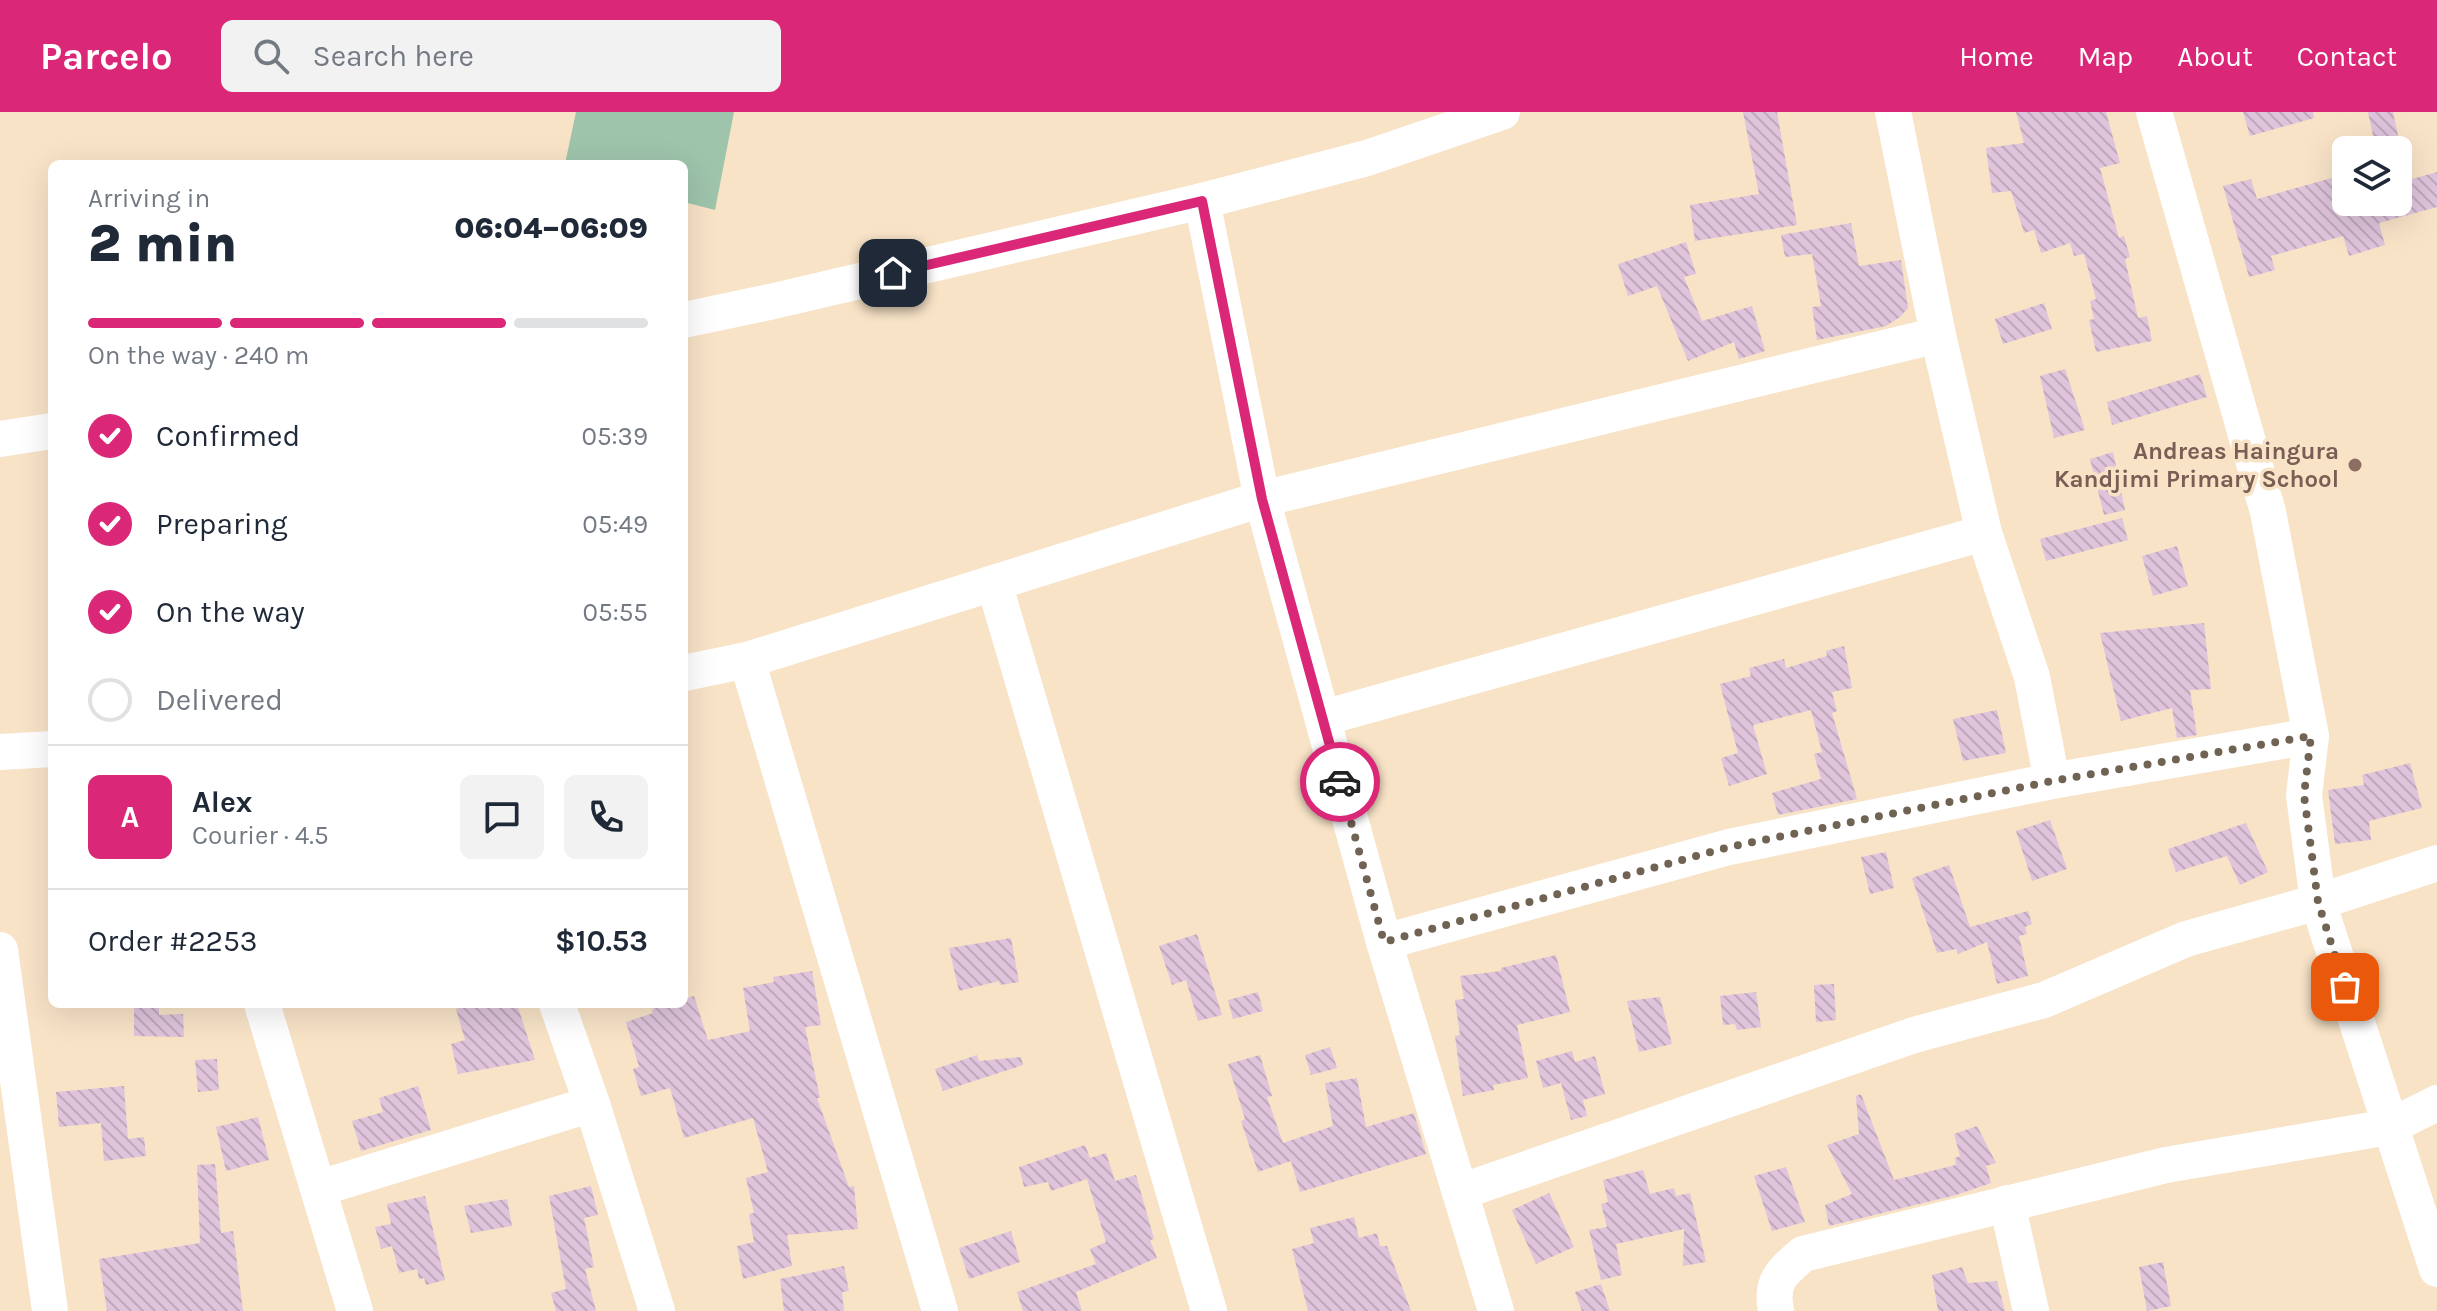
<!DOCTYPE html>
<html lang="en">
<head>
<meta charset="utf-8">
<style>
  :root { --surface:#fff; --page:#f2f2f3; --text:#1f2937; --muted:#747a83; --line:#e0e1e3; --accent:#db2777 }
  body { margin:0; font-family:Karla,sans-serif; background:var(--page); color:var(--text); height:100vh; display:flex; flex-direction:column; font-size:30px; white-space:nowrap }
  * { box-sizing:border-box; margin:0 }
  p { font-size:26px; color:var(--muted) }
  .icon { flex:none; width:44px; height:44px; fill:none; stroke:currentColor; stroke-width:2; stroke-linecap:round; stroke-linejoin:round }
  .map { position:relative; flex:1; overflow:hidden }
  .sheet { position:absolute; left:48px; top:48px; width:640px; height:848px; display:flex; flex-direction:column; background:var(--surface); border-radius:12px; box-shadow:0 8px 32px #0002 }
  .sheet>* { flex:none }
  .buttons { position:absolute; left:2332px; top:24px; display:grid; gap:16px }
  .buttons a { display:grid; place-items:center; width:80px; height:80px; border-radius:12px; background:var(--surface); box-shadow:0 8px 32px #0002; font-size:40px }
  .pin { position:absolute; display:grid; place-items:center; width:68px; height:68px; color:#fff; margin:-34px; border-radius:16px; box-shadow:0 4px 12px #0006 }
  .courier { position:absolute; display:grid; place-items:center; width:80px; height:80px; margin:-40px; border:6px solid #db2777; border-radius:50%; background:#fff; color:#222; box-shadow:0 2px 10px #0007 }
  .summary em { font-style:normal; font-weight:800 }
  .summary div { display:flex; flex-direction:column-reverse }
  .summary { display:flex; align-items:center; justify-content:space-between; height:136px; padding:0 40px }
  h1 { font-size:52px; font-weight:800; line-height:60px }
  .bar { display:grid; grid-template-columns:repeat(4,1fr); gap:12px 8px; align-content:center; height:96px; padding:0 40px }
  .bar i { height:10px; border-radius:6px; background:var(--line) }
  .bar .selected { background:var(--accent) }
  .bar p { grid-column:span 4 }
  .line { display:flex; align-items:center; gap:20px; padding:0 40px; border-top:2px solid var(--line) }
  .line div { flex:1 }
  .round { display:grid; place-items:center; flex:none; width:84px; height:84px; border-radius:12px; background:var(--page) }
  ol { padding:0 40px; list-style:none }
  li { display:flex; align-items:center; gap:24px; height:88px }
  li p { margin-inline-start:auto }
  li .icon { padding:8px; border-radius:50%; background:var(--accent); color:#fff; stroke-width:4 }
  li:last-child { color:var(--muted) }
  li i { width:44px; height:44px; border:4px solid var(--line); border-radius:50% }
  header { display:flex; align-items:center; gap:48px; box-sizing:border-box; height:112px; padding:0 40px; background:var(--accent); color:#fff }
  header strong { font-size:38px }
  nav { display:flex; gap:44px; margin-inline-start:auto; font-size:28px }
  .search { width:560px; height:72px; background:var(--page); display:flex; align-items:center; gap:20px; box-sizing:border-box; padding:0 28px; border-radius:12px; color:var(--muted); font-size:30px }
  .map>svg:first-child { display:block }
</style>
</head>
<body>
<header>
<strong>Parcelo</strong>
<div class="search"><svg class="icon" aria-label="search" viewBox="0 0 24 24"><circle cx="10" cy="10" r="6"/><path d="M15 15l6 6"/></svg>Search here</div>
<nav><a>Home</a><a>Map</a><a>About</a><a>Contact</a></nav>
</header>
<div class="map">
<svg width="2437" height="1199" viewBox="0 0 2437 1199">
  <defs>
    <pattern id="building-back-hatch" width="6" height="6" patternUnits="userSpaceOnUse" patternTransform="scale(2)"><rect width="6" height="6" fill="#dfc4dc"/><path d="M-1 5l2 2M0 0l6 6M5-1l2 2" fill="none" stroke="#bfa8bc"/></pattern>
  </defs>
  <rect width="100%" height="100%" fill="#f8e3c7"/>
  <polygon fill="#9ec4ac" points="576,0 734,0 715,98 684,90 684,52 565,52"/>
  <g fill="url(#building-back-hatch)">
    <polygon points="1743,0 1777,0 1797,113 1695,129 1690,93 1759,82"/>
    <polygon points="2016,0 2106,0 2120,51 2100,56 2119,126 2124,124 2130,145 2125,147 2138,206 2147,204 2152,229 2096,240 2089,208 2094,207 2090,189 2096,187 2084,142 2074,144 2070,131 2041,141 2034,118 2024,121 2011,79 1992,81 1986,36 2024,31"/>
    <polygon points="2243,0 2313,0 2314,6 2250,24"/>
    <polygon points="2368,0 2393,0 2400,33 2376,38"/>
    <polygon points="2437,60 2437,95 2379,111 2385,133 2349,144 2343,124 2271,144 2275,158 2249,165 2223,74 2251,67 2257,87 2346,62 2346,90 2398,90 2398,71"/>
    <polygon points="1851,111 1859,154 1901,148 1908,196 1900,205 1886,214 1817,228 1812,195 1821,194 1812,142 1785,145 1781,123"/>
    <polygon points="1686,130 1696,162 1684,165 1702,209 1752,194 1765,239 1739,247 1734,230 1688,249 1657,174 1628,184 1618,152"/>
    <polygon points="2044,191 2052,217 2003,232 1995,207"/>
    <polygon points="2065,257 2085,318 2054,326 2040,264"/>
    <polygon points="2200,262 2207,285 2112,313 2107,290"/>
    <polygon points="2113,340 2125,398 2104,403 2090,347"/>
    <polygon points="2122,406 2128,428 2046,449 2040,427"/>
    <polygon points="2177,434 2188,474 2153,484 2142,444"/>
    <polygon points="2204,511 2211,577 2190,578 2197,623 2177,626 2172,596 2121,609 2100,521"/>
    <polygon points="1844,534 1852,576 1832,580 1837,599 1832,601 1857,687 1778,703 1772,681 1821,667 1814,642 1822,640 1811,598 1753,613 1767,662 1729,674 1721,646 1738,641 1720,572 1751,564 1749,556 1784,547 1786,556 1827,544 1826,539"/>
    <polygon points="1997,598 2006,641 1963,649 1953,607"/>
    <polygon points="2410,651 2422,696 2369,709 2371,728 2335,732 2328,678 2364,673 2362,663"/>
    <polygon points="2050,708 2067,757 2032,769 2016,719"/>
    <polygon points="2246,711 2268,760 2240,773 2227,744 2176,760 2168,737"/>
    <polygon points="1886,740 1894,776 1870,782 1861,745"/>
    <polygon points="1949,753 1970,815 2028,799 2032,812 2025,815 2027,822 2019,824 2028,864 1997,872 1987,830 1958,842 1956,837 1937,841 1912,766"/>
    <polygon points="1197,822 1222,903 1198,909 1186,868 1172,873 1159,834"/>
    <polygon points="1011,826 1019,870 1000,873 999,869 959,879 949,836"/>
    <polygon points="1556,843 1570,900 1517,913 1528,966 1493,973 1494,978 1463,984 1455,924 1460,923 1455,888 1464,887 1460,864 1501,859 1501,856"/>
    <polygon points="812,859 821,913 805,915 820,986 817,986 849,1075 854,1074 858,1117 787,1123 792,1154 743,1167 737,1134 754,1130 749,1102 754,1101 746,1066 768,1060 753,1006 684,1026 670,976 641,984 633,957 639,955 626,910 653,901 652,897 668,892 684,892 684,887 694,884 708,928 750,919 743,876 774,870 773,865"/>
    <polygon points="1834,872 1836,908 1816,910 1814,873"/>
    <polygon points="1258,880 1263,899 1233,907 1228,888"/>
    <polygon points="1756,880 1761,915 1737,918 1735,912 1723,913 1720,884"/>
    <polygon points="1660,885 1672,932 1639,940 1627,889"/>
    <polygon points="134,892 159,892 159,903 183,902 184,925 134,924"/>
    <polygon points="473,892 517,892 535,948 458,962 451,932 465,928 456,897"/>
    <polygon points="1330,935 1337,956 1311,963 1305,943"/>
    <polygon points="1572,939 1575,950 1595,944 1605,982 1583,988 1587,1004 1571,1008 1561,971 1543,976 1536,949"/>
    <polygon points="977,943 979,949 1021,945 1023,953 943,979 935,957"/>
    <polygon points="1260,943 1272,984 1267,985 1283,1031 1333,1014 1325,971 1357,966 1366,1015 1414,1001 1426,1042 1300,1080 1291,1049 1258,1060 1241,1009 1245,1007 1228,952"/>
    <polygon points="217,947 219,978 198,980 195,948"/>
    <polygon points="124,974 128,1027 144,1025 146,1044 104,1049 101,1011 59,1015 56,980"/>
    <polygon points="418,974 431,1018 361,1039 352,1009 383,1000 379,986"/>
    <polygon points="1861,982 1894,1068 1956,1053 1955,1046 1960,1044 1954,1022 1977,1014 1996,1051 1986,1054 1991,1071 1956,1083 1829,1114 1825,1093 1852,1082 1827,1033 1859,1022 1856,984"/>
    <polygon points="258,1005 269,1048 226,1059 216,1015"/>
    <polygon points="1085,1033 1090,1046 1106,1041 1115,1069 1136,1063 1154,1127 1150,1128 1157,1146 1076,1180 1082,1199 1023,1199 1017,1180 1096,1152 1090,1137 1106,1130 1087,1067 1051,1079 1048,1070 1024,1075 1019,1055"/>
    <polygon points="215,1052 221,1121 233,1119 243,1199 107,1199 99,1147 200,1131 197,1053"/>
    <polygon points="1786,1055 1805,1110 1772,1119 1754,1064"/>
    <polygon points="1643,1058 1650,1082 1674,1076 1676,1084 1690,1081 1706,1150 1683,1154 1684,1117 1616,1132 1622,1163 1601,1168 1589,1118 1607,1115 1601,1092 1608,1090 1603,1068"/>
    <polygon points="591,1074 598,1103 584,1106 594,1155 585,1157 596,1199 556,1199 551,1181 566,1177 549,1084"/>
    <polygon points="1549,1081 1574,1135 1536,1152 1512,1098"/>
    <polygon points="425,1084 445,1168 426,1173 424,1166 419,1167 417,1157 399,1161 392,1134 381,1137 375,1115 391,1112 387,1092"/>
    <polygon points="507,1087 512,1114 471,1121 464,1094"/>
    <polygon points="1354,1105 1359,1126 1377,1121 1380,1134 1387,1134 1411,1199 1308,1199 1292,1137 1314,1131 1310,1116"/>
    <polygon points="1011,1119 1020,1150 969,1167 959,1136"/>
    <polygon points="2163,1150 2171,1194 2147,1199 2139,1155"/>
    <polygon points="844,1154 849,1179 842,1180 844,1199 784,1199 780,1167"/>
    <polygon points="1962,1155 1968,1171 1997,1169 2005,1199 1938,1199 1932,1163"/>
    <polygon points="1601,1172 1610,1199 1582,1199 1575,1180"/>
  </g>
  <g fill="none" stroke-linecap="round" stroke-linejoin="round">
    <g stroke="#fff" stroke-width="36">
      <polyline points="1893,0 1938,223 1984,421 2032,565 2052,669"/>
      <polyline points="2154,0 2268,400 2311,624 2304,683 2318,790 2437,1157"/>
      <polyline points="1202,89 1262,387 1384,830 1496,1199"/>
      <polyline points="684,208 774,189 1202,89 1367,46 1502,0"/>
      <polyline points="0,327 52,319"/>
      <polyline points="994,471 1209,1199"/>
      <polyline points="747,548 940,1199"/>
      <polyline points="684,561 747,548 1262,387 1938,223"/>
      <polyline points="1323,606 1984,421"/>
      <polyline points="0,640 52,637"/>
      <polyline points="1384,830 1729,735 2052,669 2311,624"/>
      <polyline points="0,838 50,1199"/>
      <polyline points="262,892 355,1199"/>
      <polyline points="557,892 592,992 657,1199"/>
      <polyline points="320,1076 592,992"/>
      <polyline points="1460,1080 1914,923 2044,888 2186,827 2318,790 2437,751"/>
      <polyline points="2007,1091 2031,1199"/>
      <path d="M1776 1199C1770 1169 1782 1160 1803 1142L2166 1053 2389 1015 2437 991"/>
    </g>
  </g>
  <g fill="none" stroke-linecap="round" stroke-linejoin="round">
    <polyline stroke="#706353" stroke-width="8" stroke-dasharray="0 14.4" points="1340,670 1384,830 1729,735 2052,669 2311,624 2304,683 2318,790 2345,875"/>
    <polyline stroke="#db2777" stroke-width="10" points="893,161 1202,89 1262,387 1340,670"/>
  </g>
  <circle fill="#8d6e63" stroke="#f8e3c7" stroke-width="3" cx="2355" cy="353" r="8"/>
  <g text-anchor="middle" stroke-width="7" stroke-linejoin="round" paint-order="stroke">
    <g font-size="24" font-weight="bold" fill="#785e54" stroke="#f8e3c7" text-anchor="end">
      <text x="2339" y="347">Andreas Haingura<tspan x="2339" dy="28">Kandjimi Primary School</tspan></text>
    </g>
  </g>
</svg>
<div class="buttons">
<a><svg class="icon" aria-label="layers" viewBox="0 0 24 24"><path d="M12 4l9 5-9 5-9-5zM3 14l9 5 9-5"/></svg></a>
</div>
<div class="pin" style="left:2345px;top:875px;background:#ea580c"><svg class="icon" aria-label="bag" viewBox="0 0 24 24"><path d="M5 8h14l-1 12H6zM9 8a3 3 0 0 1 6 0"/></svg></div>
<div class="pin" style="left:893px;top:161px;background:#1f2937"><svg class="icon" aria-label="home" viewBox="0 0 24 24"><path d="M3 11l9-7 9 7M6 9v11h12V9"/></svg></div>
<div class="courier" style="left:1340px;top:670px"><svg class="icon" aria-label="car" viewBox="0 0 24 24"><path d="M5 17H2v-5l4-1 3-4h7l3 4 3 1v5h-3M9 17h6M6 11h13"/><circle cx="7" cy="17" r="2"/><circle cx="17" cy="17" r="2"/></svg></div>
<section class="sheet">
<div class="summary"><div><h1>2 min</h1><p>Arriving in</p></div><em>06:04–06:09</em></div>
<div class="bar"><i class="selected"></i><i class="selected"></i><i class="selected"></i><i></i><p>On the way · 240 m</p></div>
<ol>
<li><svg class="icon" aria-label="check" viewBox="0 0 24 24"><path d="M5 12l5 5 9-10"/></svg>Confirmed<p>05:39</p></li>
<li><svg class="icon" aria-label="check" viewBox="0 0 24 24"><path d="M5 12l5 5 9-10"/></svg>Preparing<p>05:49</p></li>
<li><svg class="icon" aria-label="check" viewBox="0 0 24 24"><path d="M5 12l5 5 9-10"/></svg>On the way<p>05:55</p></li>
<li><i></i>Delivered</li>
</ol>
<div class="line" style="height:144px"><b class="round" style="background:var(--accent);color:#fff">A</b><div><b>Alex</b><p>Courier · 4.5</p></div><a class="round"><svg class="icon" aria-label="chat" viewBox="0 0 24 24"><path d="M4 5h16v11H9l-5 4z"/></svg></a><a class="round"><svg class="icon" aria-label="phone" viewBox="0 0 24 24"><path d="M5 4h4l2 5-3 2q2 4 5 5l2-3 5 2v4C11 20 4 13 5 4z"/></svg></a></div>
<div class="line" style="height:104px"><div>Order #2253</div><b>$10.53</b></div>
</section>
</div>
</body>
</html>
